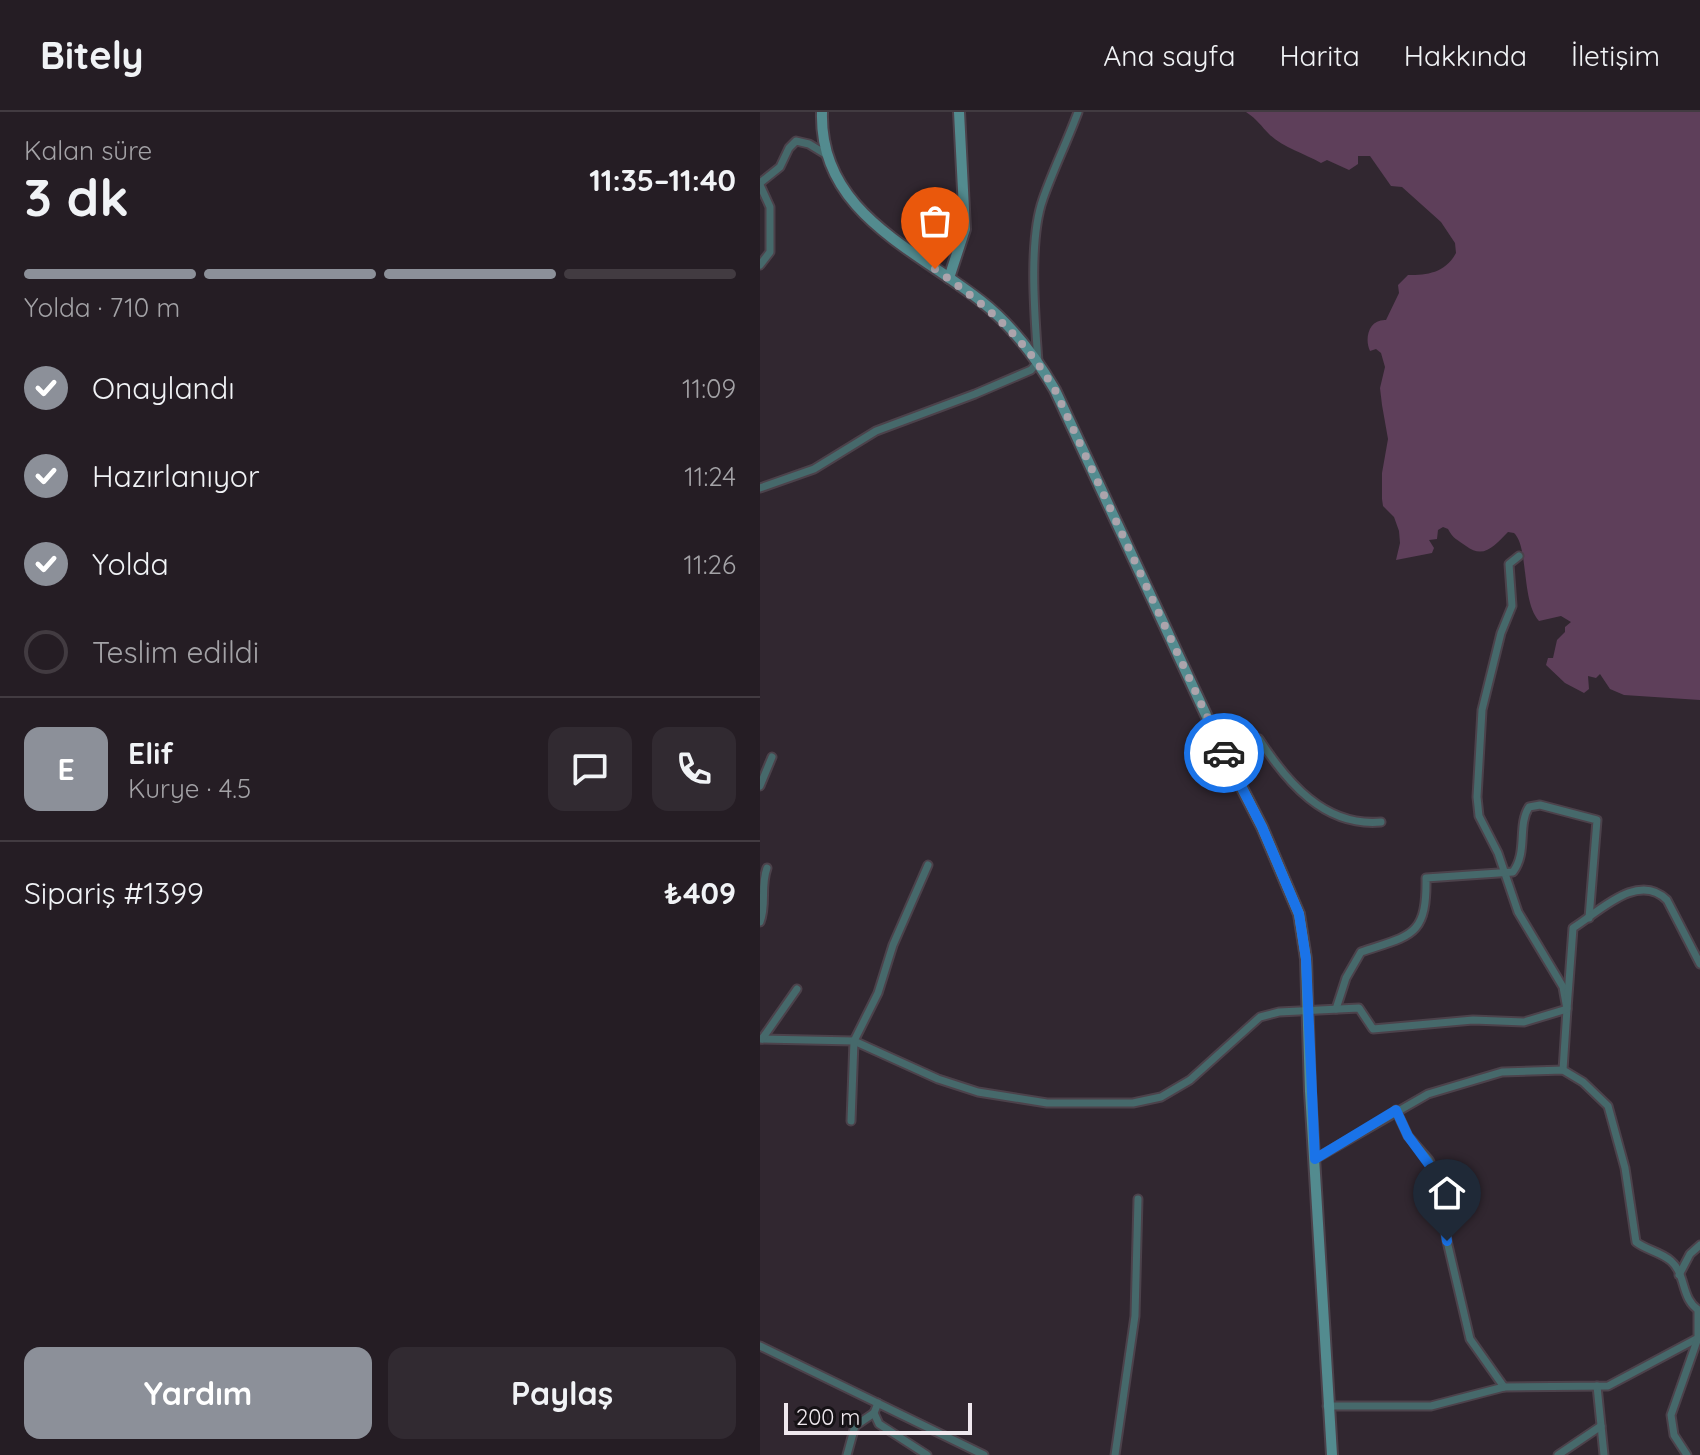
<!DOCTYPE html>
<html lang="tr">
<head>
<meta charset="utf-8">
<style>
  :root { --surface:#251d24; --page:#312a31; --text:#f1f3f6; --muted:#a3a2a6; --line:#423b41; --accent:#8c9099 }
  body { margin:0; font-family:Quicksand,sans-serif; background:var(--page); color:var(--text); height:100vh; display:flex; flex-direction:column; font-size:30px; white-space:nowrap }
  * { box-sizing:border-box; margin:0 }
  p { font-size:26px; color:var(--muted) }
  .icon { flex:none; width:44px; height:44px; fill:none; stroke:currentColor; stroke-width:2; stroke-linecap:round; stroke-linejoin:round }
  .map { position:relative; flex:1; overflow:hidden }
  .drawer { display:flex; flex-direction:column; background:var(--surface); width:760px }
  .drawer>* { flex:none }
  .scale { position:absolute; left:24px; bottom:20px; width:188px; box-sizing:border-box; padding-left:8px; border:4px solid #efe8ee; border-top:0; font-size:22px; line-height:28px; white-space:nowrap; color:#efe8ee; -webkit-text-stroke:6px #161216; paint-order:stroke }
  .pin { position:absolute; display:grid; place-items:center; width:68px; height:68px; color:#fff; margin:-82px -34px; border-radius:50% 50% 50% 0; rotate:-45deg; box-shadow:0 0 8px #0007 }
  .pin .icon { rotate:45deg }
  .courier { position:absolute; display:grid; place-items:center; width:80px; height:80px; margin:-40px; border:6px solid #1a73e8; border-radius:50%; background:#fff; color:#222; box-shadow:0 2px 10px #0007 }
  .headline em { font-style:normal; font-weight:800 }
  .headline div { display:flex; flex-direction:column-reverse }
  .headline { display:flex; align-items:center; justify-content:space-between; height:136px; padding:0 24px }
  h1 { font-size:52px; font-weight:800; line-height:60px }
  .bar { display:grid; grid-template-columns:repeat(4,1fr); gap:12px 8px; align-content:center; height:96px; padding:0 24px }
  .bar i { height:10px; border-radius:6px; background:var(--line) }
  .bar .on { background:var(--accent) }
  .bar p { grid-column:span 4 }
  .line { display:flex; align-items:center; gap:20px; padding:0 24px; border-top:2px solid var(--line) }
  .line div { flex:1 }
  .round { display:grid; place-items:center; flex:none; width:84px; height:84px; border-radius:16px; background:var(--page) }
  ol { padding:0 24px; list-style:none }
  li { display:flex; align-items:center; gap:24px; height:88px }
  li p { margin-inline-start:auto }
  li .icon { padding:8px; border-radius:50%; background:var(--accent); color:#fff; stroke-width:4 }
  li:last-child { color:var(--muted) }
  li i { width:44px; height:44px; border:4px solid var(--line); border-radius:50% }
  .cta { display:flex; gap:16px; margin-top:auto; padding:16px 24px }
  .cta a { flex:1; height:92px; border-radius:16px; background:var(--accent); color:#fff; font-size:32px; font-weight:800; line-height:92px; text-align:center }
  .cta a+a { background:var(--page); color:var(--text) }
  header { display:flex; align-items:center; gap:48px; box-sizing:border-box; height:112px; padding:0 40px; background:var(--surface); border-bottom:2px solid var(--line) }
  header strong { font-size:38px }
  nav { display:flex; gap:44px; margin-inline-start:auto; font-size:28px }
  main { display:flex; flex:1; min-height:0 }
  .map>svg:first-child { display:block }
</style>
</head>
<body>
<header>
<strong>Bitely</strong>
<nav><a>Ana sayfa</a><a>Harita</a><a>Hakkında</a><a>İletişim</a></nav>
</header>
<main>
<section class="drawer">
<div class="headline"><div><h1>3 dk</h1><p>Kalan süre</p></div><em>11:35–11:40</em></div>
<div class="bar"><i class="on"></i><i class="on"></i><i class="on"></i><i></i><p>Yolda · 710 m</p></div>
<ol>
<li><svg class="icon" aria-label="check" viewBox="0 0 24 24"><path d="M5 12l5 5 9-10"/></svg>Onaylandı<p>11:09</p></li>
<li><svg class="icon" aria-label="check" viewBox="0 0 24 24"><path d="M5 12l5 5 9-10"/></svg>Hazırlanıyor<p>11:24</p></li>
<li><svg class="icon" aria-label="check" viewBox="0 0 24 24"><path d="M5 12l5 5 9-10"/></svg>Yolda<p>11:26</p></li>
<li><i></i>Teslim edildi</li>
</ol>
<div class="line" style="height:144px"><b class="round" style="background:var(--accent);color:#fff">E</b><div><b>Elif</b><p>Kurye · 4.5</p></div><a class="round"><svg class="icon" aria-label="chat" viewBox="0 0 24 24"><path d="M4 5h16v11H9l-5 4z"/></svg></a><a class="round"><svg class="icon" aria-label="phone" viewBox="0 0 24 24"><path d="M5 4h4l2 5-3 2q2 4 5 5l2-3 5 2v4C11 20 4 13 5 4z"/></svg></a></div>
<div class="line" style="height:104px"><div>Sipariş #1399</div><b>₺409</b></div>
<div class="cta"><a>Yardım</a><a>Paylaş</a></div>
</section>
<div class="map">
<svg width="940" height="1343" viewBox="0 0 940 1343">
  <rect width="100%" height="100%" fill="#312730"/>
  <path fill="#5e3f5a" d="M486 0H940V588L864 583 850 577 840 562 836 566 828 564 829 577 824 581 805 571 786 553 788 546H793L797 528 805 520V515L811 510 801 504 779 509C761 489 769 435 754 421L748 420C735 433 724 448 706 434 698 428 693 427 688 417L683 415 678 418 677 427 669 428 674 436 672 441 636 448 640 431 639 419 634 405 623 394 622 387V361L628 327 622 293 620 276 625 255 621 241 616 237 610 239C604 226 609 207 626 208L639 181 638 173 648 163C668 163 685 161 696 141L695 131 681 110 642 75 631 74 610 44H598V52L589 58 567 48 561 51C544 41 523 36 509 22 501 14 497 7 486 0Z"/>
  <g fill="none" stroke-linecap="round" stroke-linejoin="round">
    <g stroke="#4c424b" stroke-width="11">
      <g id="street">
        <polyline points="0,71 20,55 29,36 36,29 49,32 67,43"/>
        <polyline points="0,73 10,95 10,140 0,153"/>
        <path d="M0 376 54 357 116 319 215 282 271 258 278 250C275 206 268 129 283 87 293 58 307 30 318 0"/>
        <polyline points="759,444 749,452 752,494 741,521 722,598 717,685 719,704 738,741 758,800 803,875 807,897 803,958"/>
        <path d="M465 643 499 627C527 670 564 715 621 710"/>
        <polyline points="0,674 12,645"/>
        <path d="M0 810C7 792 0 775 7 756"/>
        <path d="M576 897 586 866 601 840C651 823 667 825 666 766L753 760C768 740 757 714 769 695L780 693 837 708 829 806"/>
        <path d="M0 927 94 929 178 967 218 980 287 991H373L401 985 430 968 500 905 519 900 599 896 613 917 713 908 764 910 807 897 813 816C839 800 878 759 907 788L940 852"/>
        <polyline points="2,927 37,877"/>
        <polyline points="636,998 648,1024 669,1048 678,1068 687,1129 710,1227 744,1275"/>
        <polyline points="91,1009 94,929 118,881 133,833 168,753"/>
        <path d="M555 1047 668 982 742 960 803 958 823 970 848 994 865 1056 876 1130C886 1138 901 1140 911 1149 927 1163 920 1187 940 1199"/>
        <polyline points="919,1163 930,1142 940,1133"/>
        <polyline points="0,1234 224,1343"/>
        <polyline points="837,1274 844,1343"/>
        <polyline points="118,1291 114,1301 119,1312 167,1343"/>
        <polyline points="567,1294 671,1294 744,1275 848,1274 938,1226"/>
        <polyline points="87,1343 95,1314 114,1301"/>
        <polyline points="355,1343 375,1204 378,1087"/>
        <polyline points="798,1343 841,1314"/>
        <polyline points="927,1343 914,1323 911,1303 938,1226 938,1199"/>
      </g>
    </g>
    <g stroke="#4c424b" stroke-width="14">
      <g id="secondary">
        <path d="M62 0C59 100 154 136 221 189 252 213 275 244 295 278L460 633 502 715 539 802 546 847 550 979 572 1343"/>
        <polyline points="189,166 205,117 199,0"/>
      </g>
    </g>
    <use href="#street" stroke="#46696b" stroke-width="7"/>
    <use href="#secondary" stroke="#538b8f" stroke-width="10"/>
  </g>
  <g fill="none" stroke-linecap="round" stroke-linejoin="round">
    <path stroke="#aca4ac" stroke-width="8" stroke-dasharray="0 14.4" d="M175 157C227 194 262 223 295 278L464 641"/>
    <polyline stroke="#1a73e8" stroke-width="10" points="464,641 502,715 539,802 546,847 555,1047 636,998 648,1024 676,1062 687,1129"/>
  </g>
</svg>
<div class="scale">200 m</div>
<div class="pin" style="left:175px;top:157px;background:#ea580c"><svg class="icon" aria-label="bag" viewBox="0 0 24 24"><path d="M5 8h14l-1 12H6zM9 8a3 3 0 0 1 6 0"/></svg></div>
<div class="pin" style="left:687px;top:1129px;background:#1f2937"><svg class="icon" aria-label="home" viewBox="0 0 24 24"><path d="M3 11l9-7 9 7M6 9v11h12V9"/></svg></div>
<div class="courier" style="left:464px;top:641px"><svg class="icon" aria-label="car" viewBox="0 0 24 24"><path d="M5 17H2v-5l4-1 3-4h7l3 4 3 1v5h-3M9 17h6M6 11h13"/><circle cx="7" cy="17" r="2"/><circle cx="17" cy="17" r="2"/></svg></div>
</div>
</main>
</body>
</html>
